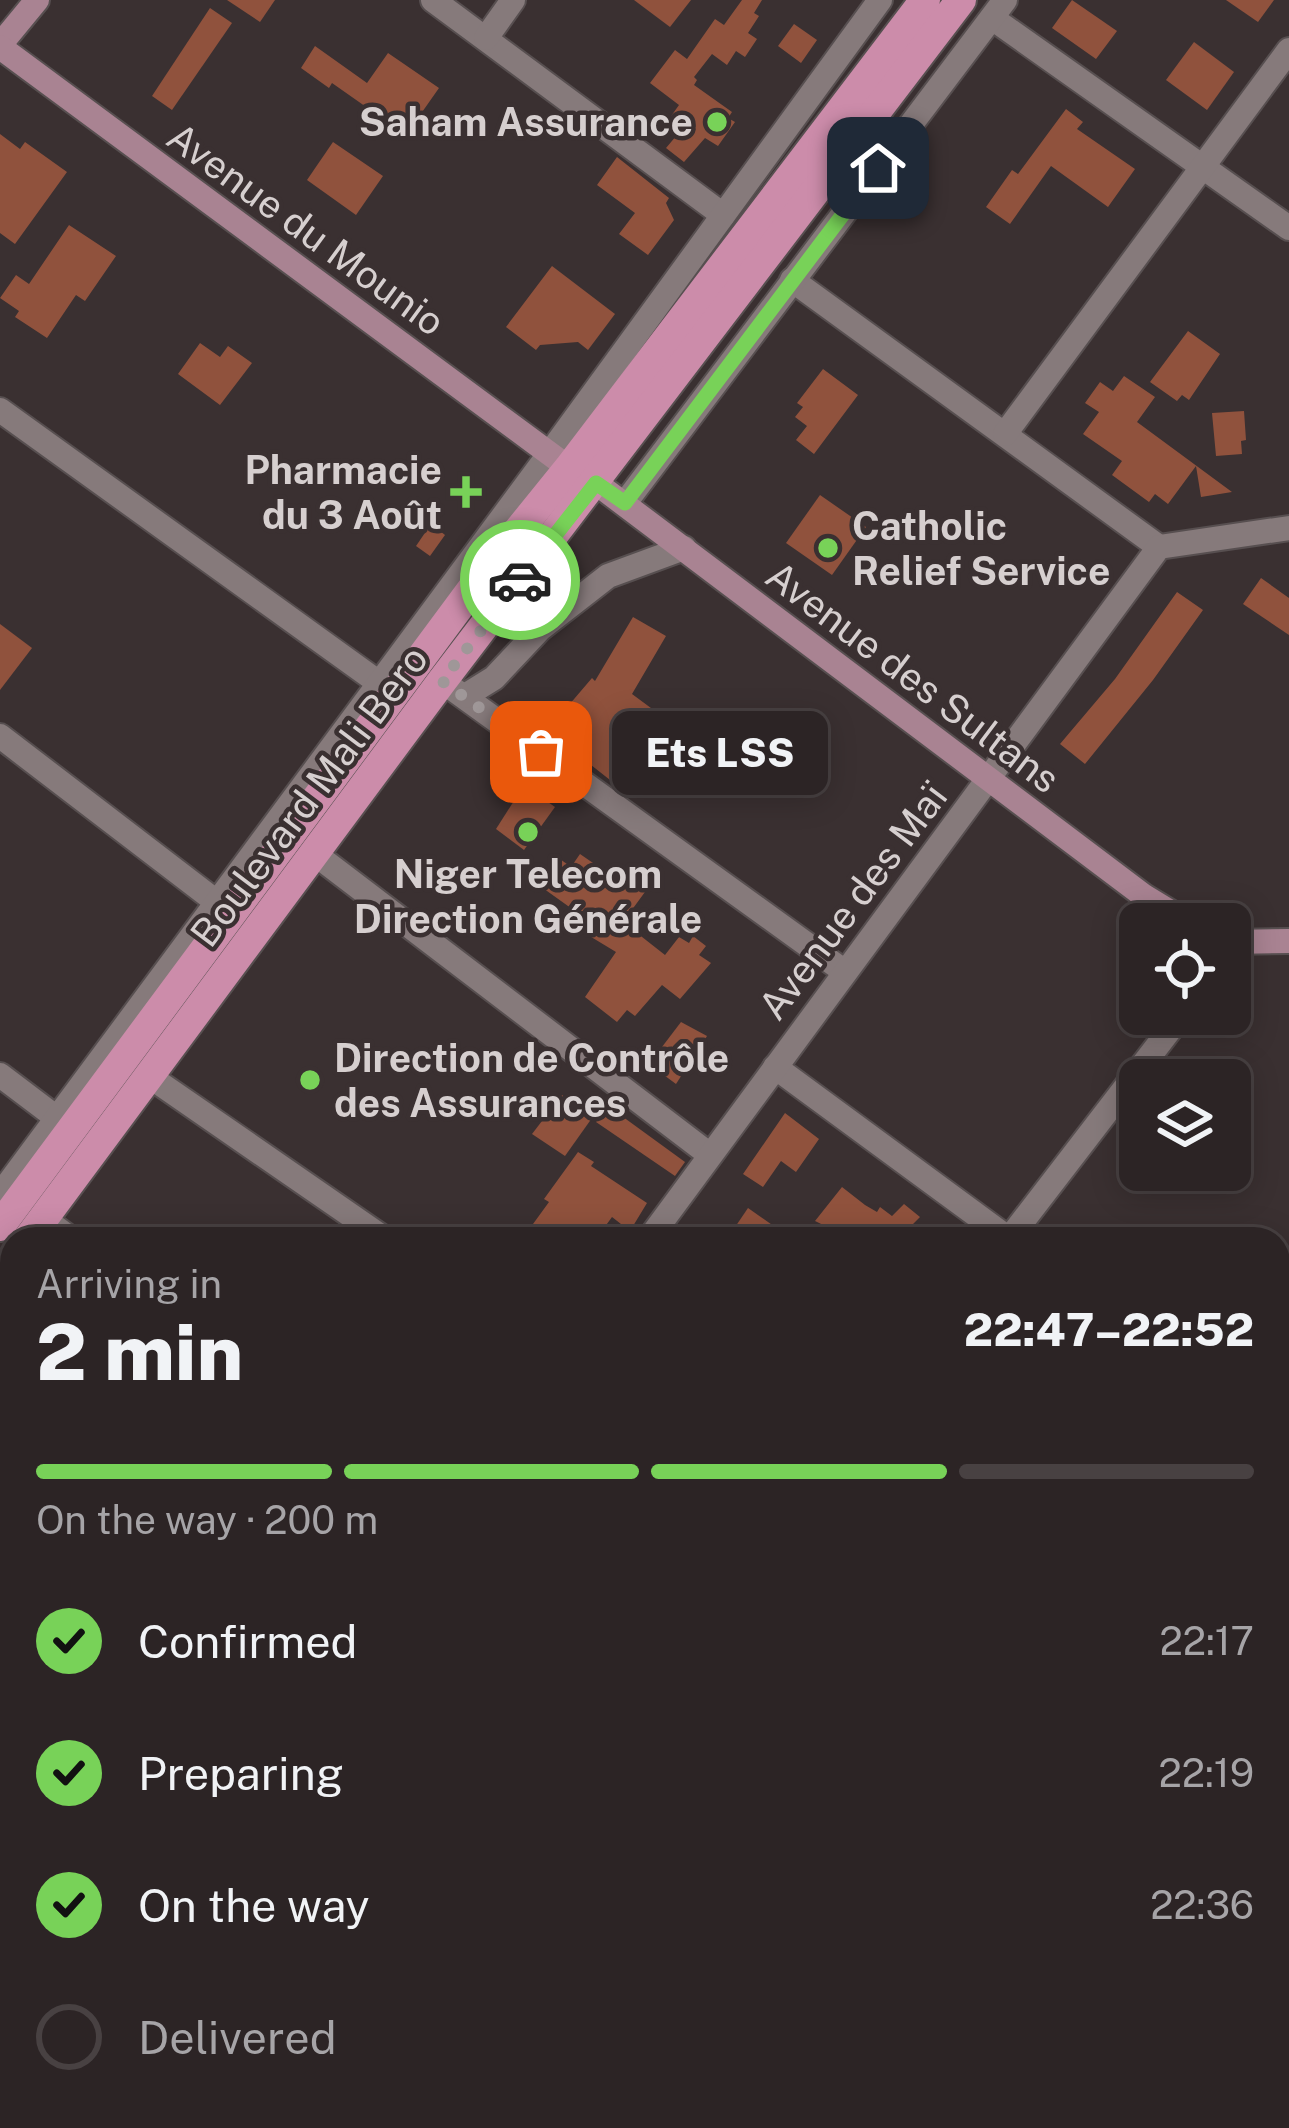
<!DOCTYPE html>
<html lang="en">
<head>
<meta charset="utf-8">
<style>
  :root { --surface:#2c2425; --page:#383032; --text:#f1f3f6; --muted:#a6a4a7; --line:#484142; --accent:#78d258 }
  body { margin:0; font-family:"Public Sans",sans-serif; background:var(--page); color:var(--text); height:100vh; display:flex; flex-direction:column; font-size:45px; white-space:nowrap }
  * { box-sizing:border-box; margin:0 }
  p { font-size:39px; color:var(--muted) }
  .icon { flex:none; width:66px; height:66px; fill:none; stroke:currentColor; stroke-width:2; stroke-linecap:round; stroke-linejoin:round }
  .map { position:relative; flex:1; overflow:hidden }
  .panel { position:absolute; left:0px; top:1227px; width:1290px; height:903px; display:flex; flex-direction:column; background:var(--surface); border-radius:36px 36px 0 0; box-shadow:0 6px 30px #0003,0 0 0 3px var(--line) }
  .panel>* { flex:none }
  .tools { position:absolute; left:1119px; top:903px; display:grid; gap:24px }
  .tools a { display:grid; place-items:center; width:132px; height:132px; border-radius:18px; background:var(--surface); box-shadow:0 6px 30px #0003,0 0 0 3px var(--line); font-size:60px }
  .pin { position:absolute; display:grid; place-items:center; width:102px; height:102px; color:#fff; margin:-51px; border-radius:24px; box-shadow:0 6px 18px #0006 }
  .courier { position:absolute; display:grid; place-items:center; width:120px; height:120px; margin:-60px; border:9px solid #78d258; border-radius:50%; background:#fff; color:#222; box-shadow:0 3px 15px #0007 }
  .bubble { position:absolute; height:84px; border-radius:18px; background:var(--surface); box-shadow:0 6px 30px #0003,0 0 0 3px var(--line); font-size:39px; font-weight:800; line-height:84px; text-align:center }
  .summary em { font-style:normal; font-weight:800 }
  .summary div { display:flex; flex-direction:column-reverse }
  .summary { display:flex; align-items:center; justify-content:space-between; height:204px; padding:0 36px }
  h1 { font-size:78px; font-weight:800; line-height:90px }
  .bar { display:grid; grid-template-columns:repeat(4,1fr); gap:18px 12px; align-content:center; height:144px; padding:0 36px }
  .bar i { height:15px; border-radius:9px; background:var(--line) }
  .bar .on { background:var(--accent) }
  .bar p { grid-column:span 4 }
  ol { padding:0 36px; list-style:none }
  li { display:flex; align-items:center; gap:36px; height:132px }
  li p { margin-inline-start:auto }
  li .icon { padding:12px; border-radius:50%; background:var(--accent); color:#111; stroke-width:4 }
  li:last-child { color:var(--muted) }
  li i { width:66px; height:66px; border:6px solid var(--line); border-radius:50% }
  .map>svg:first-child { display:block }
</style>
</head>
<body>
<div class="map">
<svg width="1289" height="2128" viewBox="0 0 1289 2128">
  <rect width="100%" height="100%" fill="#3a3031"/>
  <g fill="#90523d">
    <polygon points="227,0 275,0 260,22"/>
    <polygon points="634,0 691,0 670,27"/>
    <polygon points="742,0 762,0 754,13 759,16 748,33 757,39 745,57 736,51 727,65 712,54 694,77 697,80 694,85 732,112 728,118 735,122 718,146 705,138 684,162 666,148 677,135 664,126 679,105 650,83 675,50 687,59 715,19 724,25"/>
    <polygon points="1072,0 1117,31 1096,59 1052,28"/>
    <polygon points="1226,0 1274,0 1258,22"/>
    <polygon points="210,8 232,23 172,110 152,96"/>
    <polygon points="794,24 817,40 801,63 778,46"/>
    <polygon points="1194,42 1234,72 1207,110 1166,80"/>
    <polygon points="315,46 367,83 388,53 439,88 406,135 332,83 329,88 301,68"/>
    <polygon points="1066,109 1083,122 1077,129 1135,169 1108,207 1051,166 1010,224 986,207 1012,170 1018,174"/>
    <polygon points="0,134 20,149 25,142 67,172 15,244 0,233"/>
    <polygon points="333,142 383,176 356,215 307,180"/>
    <polygon points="617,157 669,198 666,203 674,220 648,255 619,234 635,213 597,185"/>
    <polygon points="69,225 116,256 85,301 76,295 47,338 15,317 19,311 0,298 16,275 29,284"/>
    <polygon points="552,266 615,314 588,350 578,342 540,345 536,350 506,327"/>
    <polygon points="1188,331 1220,354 1189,400 1182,395 1177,401 1150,382"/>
    <polygon points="200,343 220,357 228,346 252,363 220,405 178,374"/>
    <polygon points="823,369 858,395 814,454 796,440 807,426 795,417 803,407 797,403"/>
    <polygon points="1124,376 1155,397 1137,422 1232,492 1201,497 1196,466 1168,504 1155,494 1149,502 1112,475 1122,461 1083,434 1099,412 1085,403 1100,382 1113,391"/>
    <polygon points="1244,411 1246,440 1241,441 1242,454 1216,456 1212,413"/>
    <polygon points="820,495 866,527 832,575 786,543"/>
    <polygon points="431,524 445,535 430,556 416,546"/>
    <polygon points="1261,578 1289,598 1289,635 1243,604"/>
    <polygon points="1177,592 1203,610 1153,680 1085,764 1060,744 1115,679"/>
    <polygon points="633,617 666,636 632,694 655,711 617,757 638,772 624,791 553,735 562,723 557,719 592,678 595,681"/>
    <polygon points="0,624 32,648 0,690"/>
    <polygon points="524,785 555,807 524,850 496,829"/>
    <polygon points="580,854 625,885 636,869 653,881 623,922 665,955 679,937 689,943 693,936 706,946 699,955 711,963 680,999 662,985 635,1016 627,1010 617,1022 585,997 616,952 573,926 582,916 540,886 560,859 571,867"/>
    <polygon points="681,1022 707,1036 676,1084 649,1064"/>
    <polygon points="562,1095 592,1118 565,1156 532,1134"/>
    <polygon points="608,1106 685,1162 675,1176 596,1122"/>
    <polygon points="785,1113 819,1139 796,1172 781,1161 763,1187 743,1174"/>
    <polygon points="578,1152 594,1162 591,1166 647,1203 630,1231 612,1217 596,1239 535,1239 541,1230 533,1224 549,1202 544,1199"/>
    <polygon points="842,1187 865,1205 877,1212 880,1207 892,1216 904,1204 920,1217 908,1229 919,1239 852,1239 815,1221"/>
    <polygon points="748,1208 792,1239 727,1239"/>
  </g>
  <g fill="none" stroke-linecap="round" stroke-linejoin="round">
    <g stroke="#574f50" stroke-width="28">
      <g id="street">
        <polyline points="433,0 723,215"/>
        <polyline points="992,18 1289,228"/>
        <polyline points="486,38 513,0"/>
        <polyline points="792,280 1159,547"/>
        <polyline points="0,410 393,693"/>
        <polyline points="1005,434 1289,50"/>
        <polyline points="625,503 1005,0"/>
        <polyline points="442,681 845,972"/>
        <polyline points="465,696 494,678 540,629 608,576 684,548"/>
        <polyline points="0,736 231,913"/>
        <polyline points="315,854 710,1155"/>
        <polyline points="775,1067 1009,1239"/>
        <polyline points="0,1075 70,1128"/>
        <polyline points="149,1076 385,1239"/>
        <polyline points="0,1195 550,453 880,0"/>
        <polyline points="44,1219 71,1239"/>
        <polyline points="649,1239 1159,547 1289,528"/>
        <polyline points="1009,1239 1182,1014"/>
        <polyline points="1278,1369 1289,1354"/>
        <polyline points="0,1416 12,1425"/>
        <polyline points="1278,1601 1289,1609"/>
        <polyline points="0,1787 12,1771"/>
        <polyline points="1278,1941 1289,1938"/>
        <polyline points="0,2092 12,2101"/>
        <polyline points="34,2118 48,2128"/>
        <polyline points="595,2118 597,2128"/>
        <polyline points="885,2118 886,2128"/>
        <polyline points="1178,2118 1180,2128"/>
        <polyline points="358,2128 366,2118"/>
      </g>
    </g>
    <g stroke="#574f50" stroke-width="28">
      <g id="secondary">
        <polyline points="0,45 37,0"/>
        <polyline points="0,47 569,468"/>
        <polyline points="596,483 1144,896 1190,924"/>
        <polyline points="1230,942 1289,941"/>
      </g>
    </g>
    <g stroke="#574f50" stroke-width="34">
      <g id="primary">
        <polyline points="0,1226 484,573 569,468 925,0"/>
        <polyline points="28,1239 442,681 961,0"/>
        <polyline points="0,1277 12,1261"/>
      </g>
    </g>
    <use href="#street" stroke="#867a7b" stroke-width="24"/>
    <use href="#secondary" stroke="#a98392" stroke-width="24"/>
    <use href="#primary" stroke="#cc8caa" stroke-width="30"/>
  </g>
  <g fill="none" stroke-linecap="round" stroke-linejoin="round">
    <polyline stroke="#9f9798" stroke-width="12" stroke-dasharray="0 21.6" points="520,580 442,681 541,752"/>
    <polyline stroke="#78d258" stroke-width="15" points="520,580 596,483 625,503 878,168"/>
  </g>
  <g fill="#78d258" stroke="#3a3031" stroke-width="4.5">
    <circle cx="717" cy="122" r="12"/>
    <path d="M460 474h12v12h12v12h-12v12h-12v-12h-12v-12h12z"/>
    <circle cx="828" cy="548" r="12"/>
    <circle cx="528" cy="832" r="12"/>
    <circle cx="310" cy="1080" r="12"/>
  </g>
  <g text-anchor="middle" stroke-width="9" stroke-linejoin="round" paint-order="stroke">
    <g font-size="39" font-weight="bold" fill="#d6cfcf" stroke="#3a3031" text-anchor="end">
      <text x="693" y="136">Saham Assurance</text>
      <text x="442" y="484">Pharmacie<tspan x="442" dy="45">du 3 Août</tspan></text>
      <text x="852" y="540" text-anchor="start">Catholic<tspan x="852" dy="45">Relief Service</tspan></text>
      <text x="528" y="888" text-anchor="middle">Niger Telecom<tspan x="528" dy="45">Direction Générale</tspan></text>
      <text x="334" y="1072" text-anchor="start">Direction de Contrôle<tspan x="334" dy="45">des Assurances</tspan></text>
    </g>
    <g font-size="39" fill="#d6cfcf" stroke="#3a3031">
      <text transform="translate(306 229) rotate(36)" y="14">Avenue du Mounio</text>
      <text transform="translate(913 677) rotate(37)" y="14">Avenue des Sultans</text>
      <text transform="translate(309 796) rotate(-53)" y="14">Boulevard Mali Bero</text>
      <text transform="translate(853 901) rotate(-53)" y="14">Avenue des Maï</text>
    </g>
  </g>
</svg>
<div class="tools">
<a><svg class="icon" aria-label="locate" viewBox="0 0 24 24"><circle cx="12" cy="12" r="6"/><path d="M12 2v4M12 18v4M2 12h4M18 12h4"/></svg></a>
<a><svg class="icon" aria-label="layers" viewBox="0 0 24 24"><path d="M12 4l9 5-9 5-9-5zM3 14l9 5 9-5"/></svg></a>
</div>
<div class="pin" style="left:541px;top:752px;background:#ea580c"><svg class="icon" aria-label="bag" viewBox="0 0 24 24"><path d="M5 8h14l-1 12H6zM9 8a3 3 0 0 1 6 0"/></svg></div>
<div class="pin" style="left:878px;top:168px;background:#1f2937"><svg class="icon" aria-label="home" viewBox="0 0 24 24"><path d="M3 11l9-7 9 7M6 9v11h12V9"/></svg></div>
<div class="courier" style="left:520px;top:580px"><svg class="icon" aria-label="car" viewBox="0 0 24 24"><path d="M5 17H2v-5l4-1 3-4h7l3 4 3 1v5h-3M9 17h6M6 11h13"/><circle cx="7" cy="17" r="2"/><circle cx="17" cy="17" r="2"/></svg></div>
<div class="bubble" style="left:612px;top:711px;width:216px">Ets LSS</div>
<section class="panel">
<div class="summary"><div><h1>2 min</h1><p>Arriving in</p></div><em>22:47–22:52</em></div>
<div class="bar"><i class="on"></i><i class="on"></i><i class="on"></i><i></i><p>On the way · 200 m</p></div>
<ol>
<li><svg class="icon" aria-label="check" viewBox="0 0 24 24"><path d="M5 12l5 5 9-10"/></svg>Confirmed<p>22:17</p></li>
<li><svg class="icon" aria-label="check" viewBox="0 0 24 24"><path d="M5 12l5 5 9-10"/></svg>Preparing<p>22:19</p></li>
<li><svg class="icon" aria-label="check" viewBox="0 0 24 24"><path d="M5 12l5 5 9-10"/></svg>On the way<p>22:36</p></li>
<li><i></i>Delivered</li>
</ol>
</section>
</div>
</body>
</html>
